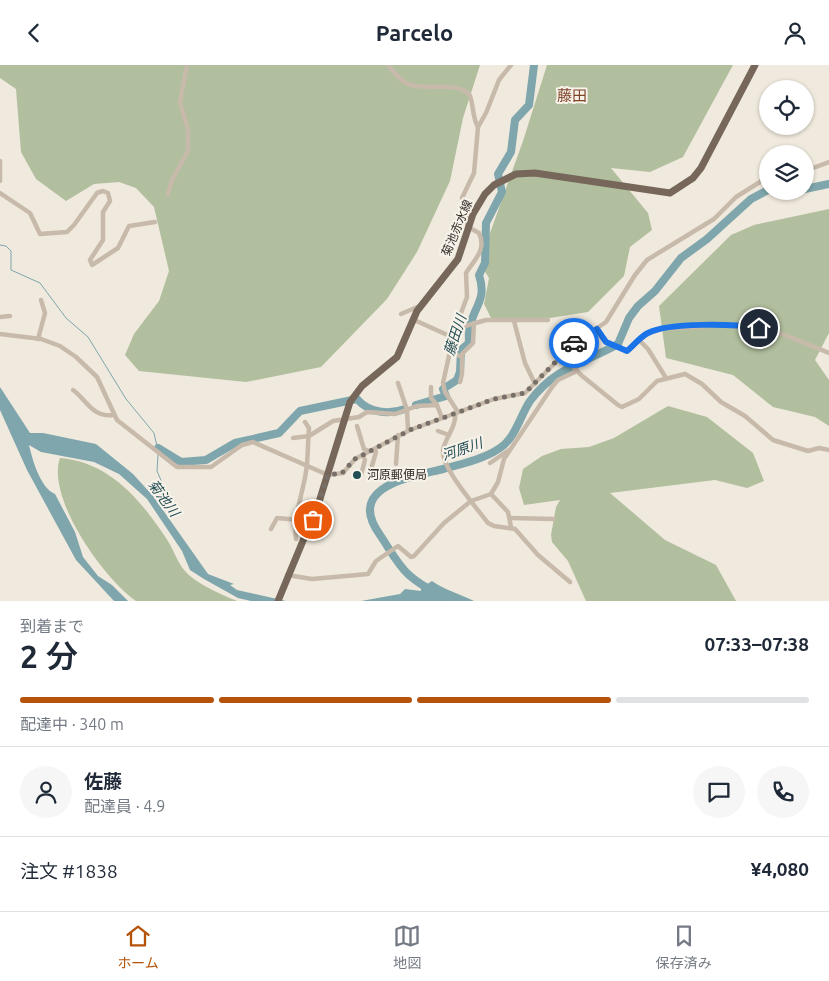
<!DOCTYPE html>
<html lang="ja">
<head>
<meta charset="utf-8">
<style>
  :root { --surface:#fff; --page:#f6f6f7; --text:#1f2937; --muted:#747a83; --line:#e0e1e3; --accent:#b45309 }
  body { margin:0; font-family:Ubuntu,"Noto Sans JP",sans-serif; background:var(--page); color:var(--text); height:100vh; display:flex; flex-direction:column; font-size:19px; white-space:nowrap }
  * { box-sizing:border-box; margin:0 }
  p { font-size:16px; color:var(--muted) }
  .icon { flex:none; width:28px; height:28px; fill:none; stroke:currentColor; stroke-width:2; stroke-linecap:round; stroke-linejoin:round }
  .map { position:relative; height:536px; overflow:hidden }
  .sheet { display:flex; flex-direction:column; background:var(--surface); flex:1 }
  .sheet>* { flex:none }
  .tools { position:absolute; left:759px; top:15px; display:grid; gap:10px }
  .tools a { display:grid; place-items:center; width:55px; height:55px; border-radius:50%; background:var(--surface); box-shadow:0 1px 4px #0004; font-size:25px }
  .pin { position:absolute; display:grid; place-items:center; width:42px; height:42px; color:#fff; margin:-21px; border:2px solid #fff; border-radius:50%; box-shadow:0 1px 5px #0007 }
  .courier { position:absolute; display:grid; place-items:center; width:50px; height:50px; margin:-25px; border:4px solid #1a73e8; border-radius:50%; background:#fff; color:#222; box-shadow:0 1px 6px #0007 }
  .headline em { font-style:normal; font-weight:600 }
  .headline div { display:flex; flex-direction:column-reverse }
  .headline { display:flex; align-items:center; justify-content:space-between; height:85px; padding:0 20px }
  h1 { font-size:32px; font-weight:600; line-height:38px }
  .bar { display:grid; grid-template-columns:repeat(4,1fr); gap:8px 5px; align-content:center; height:60px; padding:0 20px }
  .bar i { height:6px; border-radius:4px; background:var(--line) }
  .bar .current { background:var(--accent) }
  .bar p { grid-column:span 4 }
  .line { display:flex; align-items:center; gap:12px; padding:0 20px; border-top:1px solid var(--line) }
  .line div { flex:1 }
  .round { display:grid; place-items:center; flex:none; width:52px; height:52px; border-radius:26px; background:var(--page) }
  header { display:flex; justify-content:space-between; align-items:center; height:65px; padding:0 20px; background:var(--surface); font-size:22px; font-weight:600 }
  .tabs { display:flex; justify-content:space-around; align-items:center; height:70px; border-top:1px solid var(--line); background:var(--surface); font-size:14px; color:var(--muted) }
  .tabs a { display:grid; justify-items:center; gap:2px }
  .tabs .current { color:var(--accent) }
  .map>svg:first-child { display:block }
</style>
</head>
<body>
<header><svg class="icon" aria-label="back" viewBox="0 0 24 24"><path d="M15 5l-7 7 7 7"/></svg>Parcelo<svg class="icon" aria-label="person" viewBox="0 0 24 24"><circle cx="12" cy="8" r="4"/><path d="M4 21q1-7 8-7t8 7"/></svg></header>
<div class="map">
<svg width="829" height="536" viewBox="0 0 829 536">
  <rect width="100%" height="100%" fill="#f0e9dd"/>
  <g fill="#b1bf9e">
    <polygon points="0,0 480,0 463,53 450,116 417,187 387,234 321,302 246,317 139,306 125,290 134,269 159,236 169,206 154,142 136,123 119,117 94,119 66,136 36,114 21,87 16,24 0,13"/>
    <polygon points="547,0 733,0 683,92 650,107 611,103 648,148 652,165 630,182 624,211 588,247 550,253 492,255 484,239 489,213 484,205 490,168 523,76"/>
    <polygon points="829,144 829,268 815,295 829,315 829,361 815,352 773,342 733,310 666,293 659,241 731,170 754,160"/>
    <polygon points="668,341 707,352 753,388 764,416 747,423 715,415 610,428 665,475 716,500 736,536 586,536 568,496 552,477 551,470 556,442 560,435 524,440 519,423 523,404 542,391 561,384 589,382 614,373"/>
    <path d="M60 393C109 397 140 434 166 473 173 483 177 497 185 506 195 518 222 530 237 536H136C104 514 46 433 60 393Z"/>
  </g>
  <g fill="#7ea6ac">
    <path d="M0 322 30 368H43L96 379 133 409 153 431 208 509 234 519 230 520 237 525 286 536H251L238 533 204 514 190 505 182 486 147 434 119 409 94 397 41 387 29 380C32 393 40 423 55 429L75 467 83 492 98 511 112 520 128 536H114L76 495 27 405 0 345Z"/>
    <path d="M432 516C445 525 460 529 474 536H361L400 529 405 524 421 526V523Z"/>
  </g>
  <g fill="none" stroke-linecap="round" stroke-linejoin="round">
    <g stroke="#7ea6ac" stroke-width="1">
      <polyline points="0,180 6,181 11,186 11,205 40,218 66,253 88,272 126,334 154,368 158,386"/>
      <polyline points="157,437 163,420 157,406 158,390"/>
    </g>
    <g stroke="#7ea6ac" stroke-width="8">
      <polyline points="805,124 829,119"/>
      <path d="M416 340 446 331 443 324 457 315 460 307 461 285 469 278C469 273 468 266 470 261 475 240 487 234 479 210L485 198 486 158 502 127 498 109 511 87 515 55 529 40 534 0"/>
      <path d="M158 383 181 397 206 395 235 378 279 368 300 346 357 334C369 348 389 350 405 344"/>
      <path d="M451 536C437 529 420 520 409 510 397 499 389 483 380 470 345 421 411 412 443 404 462 399 484 394 500 383 516 372 520 351 530 336 555 302 585 298 618 279L629 253 638 241 655 226 681 193 707 174 751 134 768 125"/>
    </g>
    <g stroke="#c8baaa" stroke-width="4.5">
      <path d="M388 0C394 7 399 15 408 19 426 27 453 15 469 29 473 33 472 53 478 62"/>
      <polyline points="0,96 0,116"/>
      <polyline points="805,106 829,97"/>
      <polyline points="0,128 30,148 40,169 67,167 74,160 97,128 103,126 108,128 110,136 103,147 103,175 90,195 92,200 118,183 129,161 155,157"/>
      <polyline points="168,129 172,115 188,86 188,65 180,37 187,0"/>
      <polyline points="401,249 422,240"/>
      <polyline points="0,252 10,251"/>
      <polyline points="412,254 452,272"/>
      <polyline points="514,256 525,298 535,319"/>
      <polyline points="597,263 606,277 627,286 648,268 661,264 725,260 775,266 829,288"/>
      <polyline points="455,264 486,255 548,255"/>
      <polyline points="0,269 41,274 60,281 76,292 97,312 117,355 177,402 211,402 242,380 253,377 328,410 343,408 355,394 410,365 494,334 525,328 574,279 606,257 635,210 647,195 714,154 736,132 768,112"/>
      <polyline points="38,274 45,248 41,235"/>
      <polyline points="639,275 648,284 666,313"/>
      <polyline points="449,287 462,292"/>
      <polyline points="564,291 581,310 618,340 622,342 639,334 657,316 685,309 702,319 721,337 745,351 773,375 808,386 819,383 829,385"/>
      <polyline points="460,317 462,309 462,289 473,278 474,258"/>
      <polyline points="398,318 407,345 408,365"/>
      <polyline points="431,322 431,333 437,340"/>
      <path d="M73 325C86 334 92 353 114 350"/>
      <path d="M458 347 445 327 443 318 455 264 467 232 466 208C474 195 487 185 479 168L468 162 462 133 474 108 478 62 486 48 499 15 511 0"/>
      <path d="M455 348C457 361 445 373 443 385 441 403 477 443 488 458L494 461 515 464 538 490 570 517"/>
      <polyline points="357,361 364,384 369,386"/>
      <polyline points="438,366 449,370"/>
      <polyline points="293,373 309,371 333,356 359,352 367,347 395,349 417,341 437,340 442,353"/>
      <polyline points="490,398 509,385"/>
      <polyline points="396,399 398,370"/>
      <polyline points="371,404 376,387 374,384"/>
      <polyline points="361,410 365,395 363,390"/>
      <polyline points="491,429 508,447 511,462"/>
      <polyline points="510,453 554,454"/>
      <polyline points="271,464 277,453 311,456"/>
      <path d="M296 474C293 448 305 424 307 399 308 387 308 375 309 363L305 357"/>
      <polyline points="287,510 312,514 368,509 376,496 398,481 411,492 414,491 444,458 471,436 491,429 498,417 504,394 552,322 558,315 577,306"/>
    </g>
    <polyline stroke="#77675b" stroke-width="7" points="278,536 319,437 350,337 362,321 397,292 417,246 458,194 473,149 485,129 494,120 516,109 535,108 670,128 693,113 701,103 755,0"/>
  </g>
  <g fill="none" stroke-linecap="round" stroke-linejoin="round">
    <polyline stroke="#776f68" stroke-width="5" stroke-dasharray="0 9" points="313,455 328,410 342,408 355,394 410,365 494,334 525,328 574,278"/>
    <path stroke="#1a73e8" stroke-width="6" d="M574 278 597 264 606 277 627 286C634 280 640 272 648 268 669 257 735 259 759 263"/>
  </g>
  <circle fill="#224d54" stroke="#f8f3ea" stroke-width="2" cx="357" cy="410" r="5"/>
  <g text-anchor="middle" stroke-width="4" stroke-linejoin="round" paint-order="stroke">
    <g font-size="12" fill="#362e29" stroke="#f8f3ea">
      <text transform="translate(457 163) rotate(-67)" y="4">菊池赤水線</text>
    </g>
    <g font-size="12" fill="#362e29" stroke="#f8f3ea" text-anchor="start">
      <text x="367" y="414">河原郵便局</text>
    </g>
    <g font-size="14" font-style="italic" fill="#224d54" stroke="#f8f3ea">
      <text transform="translate(455 270) rotate(-72)" y="5">藤田川</text>
      <text transform="translate(462 384) rotate(-19)" y="5">河原川</text>
      <text transform="translate(164 433) rotate(54)" y="5">菊池川</text>
    </g>
    <g font-size="15" fill="#7f4428" stroke="#f8f3ea">
      <text x="572" y="36">藤田</text>
    </g>
  </g>
</svg>
<div class="tools">
<a><svg class="icon" aria-label="locate" viewBox="0 0 24 24"><circle cx="12" cy="12" r="6"/><path d="M12 2v4M12 18v4M2 12h4M18 12h4"/></svg></a>
<a><svg class="icon" aria-label="layers" viewBox="0 0 24 24"><path d="M12 4l9 5-9 5-9-5zM3 14l9 5 9-5"/></svg></a>
</div>
<div class="pin" style="left:313px;top:455px;background:#ea580c"><svg class="icon" aria-label="bag" viewBox="0 0 24 24"><path d="M5 8h14l-1 12H6zM9 8a3 3 0 0 1 6 0"/></svg></div>
<div class="pin" style="left:759px;top:263px;background:#1f2937"><svg class="icon" aria-label="home" viewBox="0 0 24 24"><path d="M3 11l9-7 9 7M6 9v11h12V9"/></svg></div>
<div class="courier" style="left:574px;top:278px"><svg class="icon" aria-label="car" viewBox="0 0 24 24"><path d="M5 17H2v-5l4-1 3-4h7l3 4 3 1v5h-3M9 17h6M6 11h13"/><circle cx="7" cy="17" r="2"/><circle cx="17" cy="17" r="2"/></svg></div>
</div>
<section class="sheet">
<div class="headline"><div><h1>2 分</h1><p>到着まで</p></div><em>07:33–07:38</em></div>
<div class="bar"><i class="current"></i><i class="current"></i><i class="current"></i><i></i><p>配達中 · 340 m</p></div>
<div class="line" style="height:90px"><a class="round"><svg class="icon" aria-label="person" viewBox="0 0 24 24"><circle cx="12" cy="8" r="4"/><path d="M4 21q1-7 8-7t8 7"/></svg></a><div><b>佐藤</b><p>配達員 · 4.9</p></div><a class="round"><svg class="icon" aria-label="chat" viewBox="0 0 24 24"><path d="M4 5h16v11H9l-5 4z"/></svg></a><a class="round"><svg class="icon" aria-label="phone" viewBox="0 0 24 24"><path d="M5 4h4l2 5-3 2q2 4 5 5l2-3 5 2v4C11 20 4 13 5 4z"/></svg></a></div>
<div class="line" style="height:65px"><div>注文 #1838</div><b>¥4,080</b></div>
</section>
<nav class="tabs">
<a class="current"><svg class="icon" aria-label="home" viewBox="0 0 24 24"><path d="M3 11l9-7 9 7M6 9v11h12V9"/></svg>ホーム</a>
<a><svg class="icon" aria-label="map" viewBox="0 0 24 24"><path d="M3 6l6-2 6 2 6-2v14l-6 2-6-2-6 2zM9 4v14M15 6v14"/></svg>地図</a>
<a><svg class="icon" aria-label="saved" viewBox="0 0 24 24"><path d="M7 4h10v16l-5-4-5 4z"/></svg>保存済み</a>
</nav>
</body>
</html>
